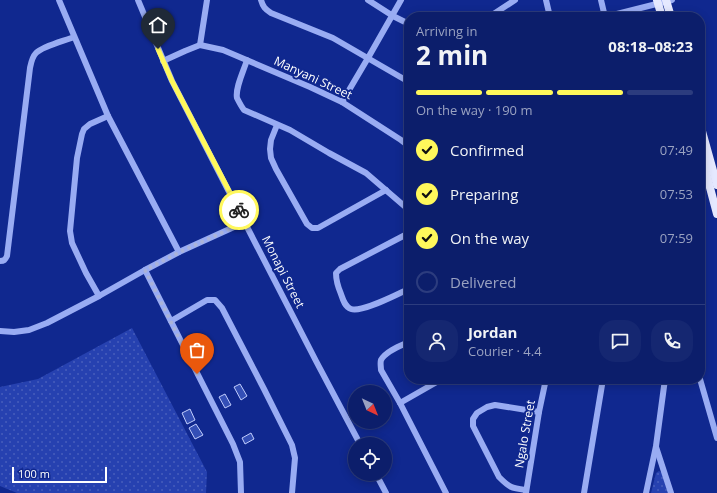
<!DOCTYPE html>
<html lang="en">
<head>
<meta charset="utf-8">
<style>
  :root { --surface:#0c1e6b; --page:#152771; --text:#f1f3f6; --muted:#9aa2c1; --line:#2c3c7e; --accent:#fff85b }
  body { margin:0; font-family:"Open Sans",sans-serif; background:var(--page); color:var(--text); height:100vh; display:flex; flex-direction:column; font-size:15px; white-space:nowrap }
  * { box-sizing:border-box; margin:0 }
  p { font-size:13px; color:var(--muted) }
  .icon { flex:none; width:22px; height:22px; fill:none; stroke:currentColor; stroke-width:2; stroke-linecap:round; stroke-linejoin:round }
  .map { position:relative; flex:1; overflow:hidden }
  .sheet { position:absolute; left:404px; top:12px; width:301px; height:372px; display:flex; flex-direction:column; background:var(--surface); border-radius:16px; box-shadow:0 2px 10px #0003,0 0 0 1px var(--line) }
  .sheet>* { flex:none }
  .needle { width:26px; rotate:137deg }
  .tools { position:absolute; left:348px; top:385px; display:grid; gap:8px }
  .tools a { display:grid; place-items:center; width:44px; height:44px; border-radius:50%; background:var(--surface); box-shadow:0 2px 10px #0003,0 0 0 1px var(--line); font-size:20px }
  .scale { position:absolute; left:12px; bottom:10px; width:95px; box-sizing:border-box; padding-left:4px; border:2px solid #fff; border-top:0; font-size:11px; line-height:14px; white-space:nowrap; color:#fff; -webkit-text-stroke:3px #10288f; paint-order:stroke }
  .pin { position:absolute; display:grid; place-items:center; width:34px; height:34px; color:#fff; margin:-41px -17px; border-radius:50% 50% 50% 0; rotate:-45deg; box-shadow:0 0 4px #0007 }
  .pin .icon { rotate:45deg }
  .courier { position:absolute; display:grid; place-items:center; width:40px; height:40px; margin:-20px; border:3px solid #fff85b; border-radius:50%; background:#fff; color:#222; box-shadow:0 1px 5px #0007 }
  .headline em { font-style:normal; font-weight:700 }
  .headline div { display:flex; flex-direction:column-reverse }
  .headline { display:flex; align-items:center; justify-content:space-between; height:68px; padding:0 12px }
  h1 { font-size:26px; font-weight:700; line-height:30px }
  .bar { display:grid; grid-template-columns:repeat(4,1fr); gap:6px 4px; align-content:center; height:48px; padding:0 12px }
  .bar i { height:5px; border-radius:3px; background:var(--line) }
  .bar .selected { background:var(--accent) }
  .bar p { grid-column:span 4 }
  .line { display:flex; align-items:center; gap:10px; padding:0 12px; border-top:1px solid var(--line) }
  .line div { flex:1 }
  .round { display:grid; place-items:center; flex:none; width:42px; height:42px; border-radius:16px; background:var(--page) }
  ol { padding:0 12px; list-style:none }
  li { display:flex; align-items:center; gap:12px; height:44px }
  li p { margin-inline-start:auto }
  li .icon { padding:4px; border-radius:50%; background:var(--accent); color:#111; stroke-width:4 }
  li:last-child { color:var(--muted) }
  li i { width:22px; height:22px; border:2px solid var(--line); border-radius:50% }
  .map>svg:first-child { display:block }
</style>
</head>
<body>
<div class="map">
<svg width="717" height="493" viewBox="0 0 717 493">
  <defs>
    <pattern id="park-dots" width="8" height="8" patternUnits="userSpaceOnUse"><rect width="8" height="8" fill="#2641b0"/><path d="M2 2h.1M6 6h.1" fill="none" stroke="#475ebc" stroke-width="1.8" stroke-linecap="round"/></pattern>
  </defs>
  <rect width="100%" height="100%" fill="#10288f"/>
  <g fill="url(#park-dots)">
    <polygon points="132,328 207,472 206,493 17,493 0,486 0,387 38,379"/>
    <polygon points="659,471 662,473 668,493 651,493 656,473"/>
  </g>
  <g fill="#344fb6" stroke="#c1cdfd">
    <polygon points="240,384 247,396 241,400 234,387"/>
    <polygon points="225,394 231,405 225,408 219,397"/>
    <polygon points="190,409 195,420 187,424 182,413"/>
    <polygon points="196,424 203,435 195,439 189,428"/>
    <polygon points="251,433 254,439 245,444 242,438"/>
  </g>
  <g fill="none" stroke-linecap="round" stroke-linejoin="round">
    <g stroke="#99acf3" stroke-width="1" stroke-dasharray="2 3" stroke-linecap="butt">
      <polyline points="379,392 384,390"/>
      <polyline points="348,407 355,404"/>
    </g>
    <g stroke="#99acf3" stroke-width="6">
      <polyline points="59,0 108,116 179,252"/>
      <polyline points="138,0 172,81 316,361 360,444"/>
      <path d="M261 0C263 7 265 9 271 13L333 38 409 82"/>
      <polyline points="368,0 393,16 409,24"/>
      <polyline points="546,0 550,17"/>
      <polyline points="601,0 605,17"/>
      <polyline points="489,17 515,0"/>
      <polyline points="605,17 672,0"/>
      <polyline points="200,45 207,0"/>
      <path d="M247 60C244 70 235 88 237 98 239 102 241 106 244 110L290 130 329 153 366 173 409 210"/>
      <polyline points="163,61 185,51 200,45 223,50 310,87 342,102 401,140 409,146"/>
      <polyline points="342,102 368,58 401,0"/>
      <polyline points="277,125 271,140 270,149 271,158 276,169 307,224 312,228 318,228 386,190"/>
      <path d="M409 233 340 269 336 273C336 281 338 287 341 294 343 300 345 307 351 309 362 313 397 294 409 289"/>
      <path d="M0 261C4 261 5 260 7 256L30 68C31 63 32 57 36 53 43 46 64 41 74 37"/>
      <polyline points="145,270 233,444 240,462 241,493"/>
      <polyline points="99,296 86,273 72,243 70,231 77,158 82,134 84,129 90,124 108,116"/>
      <polyline points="171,321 207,300 215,300 222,308 264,389 292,445 295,458 292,493"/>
      <polyline points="0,331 14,332 29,330 47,323 99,296 145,270 179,252 245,222"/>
      <path d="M409 342C400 346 386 351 381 360 380 363 381 367 381 370L400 403 446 493"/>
      <polyline points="700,379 717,438"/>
      <polyline points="400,403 442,379"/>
      <polyline points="656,447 671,493"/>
      <polyline points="376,474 386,493"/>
      <path d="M526 490C511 488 510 488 499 477L473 426V419L477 413 487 407 495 405 539 412"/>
      <polyline points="526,493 539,412 546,379"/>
      <polyline points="584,493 603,379"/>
      <polyline points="646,493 656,446 665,379"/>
    </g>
    <g stroke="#e5e9ff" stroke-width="8">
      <polyline points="657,0 662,17"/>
      <polyline points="666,0 671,17"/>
      <polyline points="700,124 717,185"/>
      <polyline points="700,150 717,214"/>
    </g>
  </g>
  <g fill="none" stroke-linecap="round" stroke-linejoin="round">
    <polyline stroke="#abb4d8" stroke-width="4" stroke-dasharray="0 7.2" points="197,374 145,270 180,252 245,222 239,210"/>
    <polyline stroke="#fff85b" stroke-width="5" points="158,49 172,81 239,210"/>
  </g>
  <g text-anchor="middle" stroke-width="4" stroke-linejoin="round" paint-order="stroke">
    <g font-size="12" fill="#fff" stroke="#10288f">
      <text transform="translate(313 78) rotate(25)" y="4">Manyani Street</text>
      <text transform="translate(283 272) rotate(63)" y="4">Monapi Street</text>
      <text transform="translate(525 434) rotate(-80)" y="4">Ngalo Street</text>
    </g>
  </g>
</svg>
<div class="tools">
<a><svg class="needle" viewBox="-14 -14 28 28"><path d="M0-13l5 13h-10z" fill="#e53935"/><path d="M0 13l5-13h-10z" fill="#9aa2c1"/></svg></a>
<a><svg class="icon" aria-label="locate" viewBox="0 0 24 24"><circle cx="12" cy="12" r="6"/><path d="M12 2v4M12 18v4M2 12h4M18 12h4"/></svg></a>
</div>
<div class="scale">100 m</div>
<div class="pin" style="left:197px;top:374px;background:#ea580c"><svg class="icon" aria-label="bag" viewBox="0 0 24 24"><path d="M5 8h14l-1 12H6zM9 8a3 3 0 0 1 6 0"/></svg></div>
<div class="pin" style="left:158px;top:49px;background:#1f2937"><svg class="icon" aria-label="home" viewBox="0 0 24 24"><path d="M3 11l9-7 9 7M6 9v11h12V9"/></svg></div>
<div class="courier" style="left:239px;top:210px"><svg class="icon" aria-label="bike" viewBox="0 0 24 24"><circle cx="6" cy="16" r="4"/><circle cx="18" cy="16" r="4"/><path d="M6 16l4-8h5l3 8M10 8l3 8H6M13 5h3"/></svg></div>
<section class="sheet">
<div class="headline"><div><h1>2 min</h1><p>Arriving in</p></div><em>08:18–08:23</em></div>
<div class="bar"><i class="selected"></i><i class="selected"></i><i class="selected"></i><i></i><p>On the way · 190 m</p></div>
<ol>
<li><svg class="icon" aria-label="check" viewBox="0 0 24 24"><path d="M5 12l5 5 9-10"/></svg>Confirmed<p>07:49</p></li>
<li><svg class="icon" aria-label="check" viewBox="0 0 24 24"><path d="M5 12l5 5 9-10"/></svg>Preparing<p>07:53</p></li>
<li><svg class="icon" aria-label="check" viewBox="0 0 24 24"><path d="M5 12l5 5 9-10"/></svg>On the way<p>07:59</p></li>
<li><i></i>Delivered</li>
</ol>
<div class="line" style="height:72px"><a class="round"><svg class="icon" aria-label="person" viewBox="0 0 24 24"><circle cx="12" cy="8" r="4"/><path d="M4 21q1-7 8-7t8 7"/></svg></a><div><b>Jordan</b><p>Courier · 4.4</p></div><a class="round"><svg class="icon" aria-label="chat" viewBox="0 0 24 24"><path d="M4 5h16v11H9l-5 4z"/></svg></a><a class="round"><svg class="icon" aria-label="phone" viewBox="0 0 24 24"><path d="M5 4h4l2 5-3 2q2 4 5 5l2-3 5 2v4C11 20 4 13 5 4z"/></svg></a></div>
</section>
</div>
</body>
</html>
